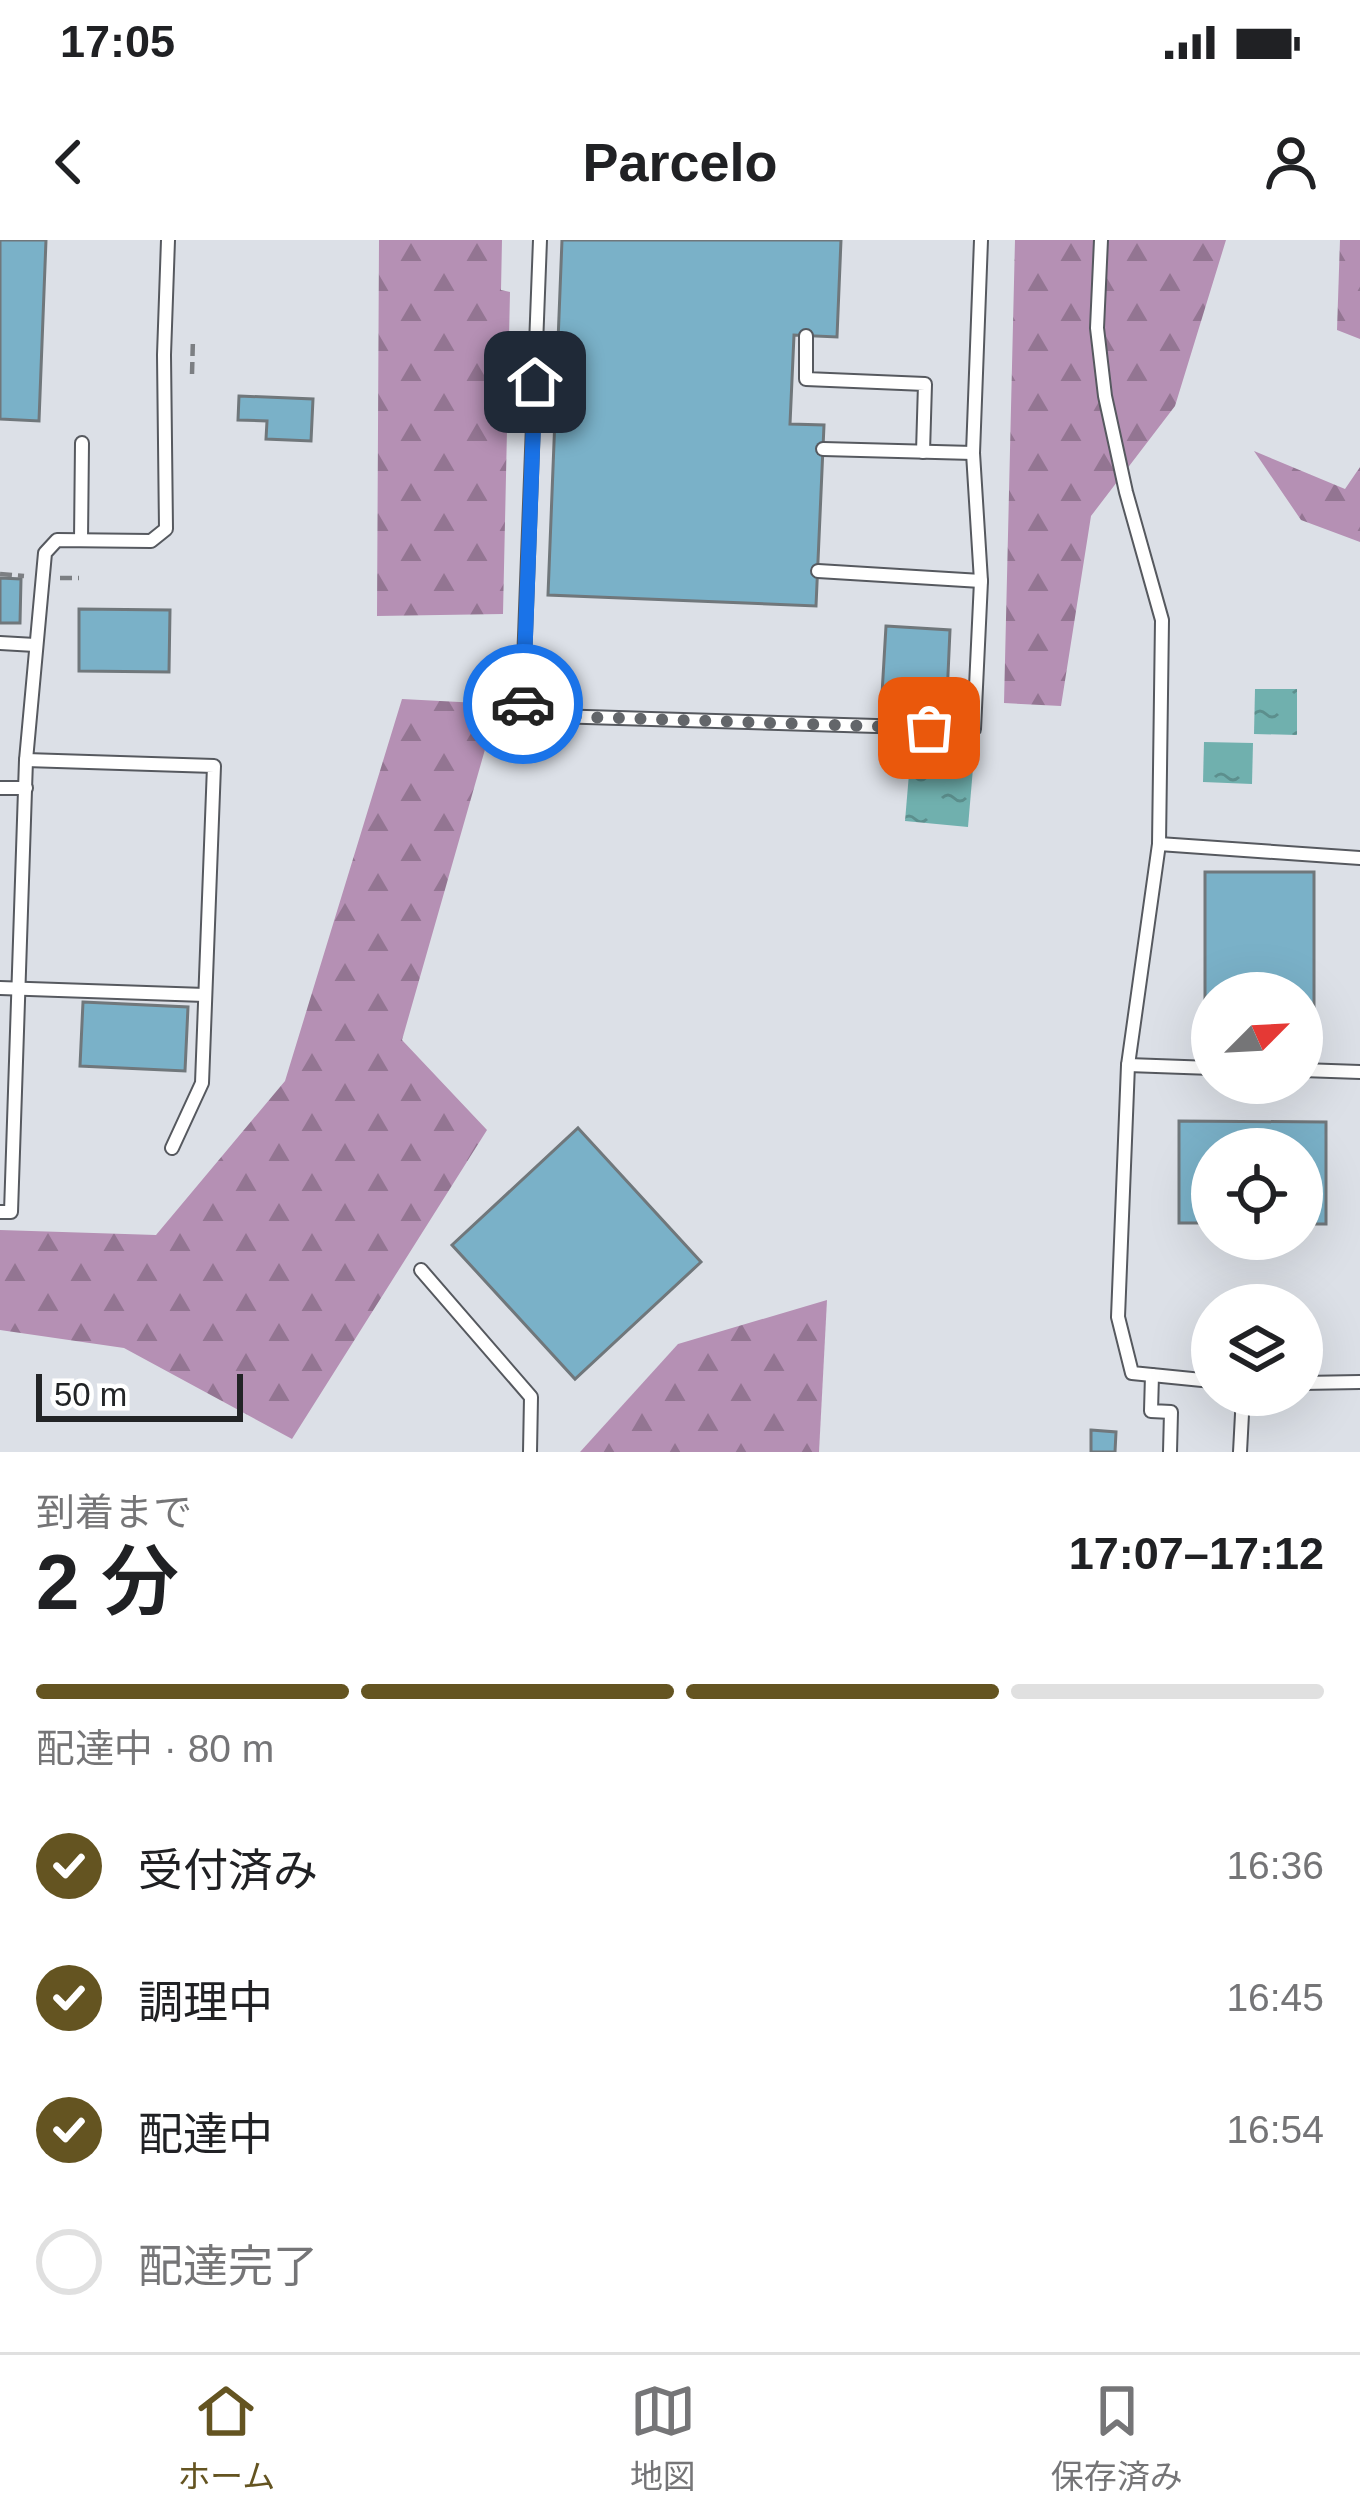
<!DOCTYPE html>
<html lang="ja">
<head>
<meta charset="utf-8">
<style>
  :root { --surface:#fff; --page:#f2f2f2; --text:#202124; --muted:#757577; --line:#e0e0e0; --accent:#645421 }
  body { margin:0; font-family:Arial,"Noto Sans JP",sans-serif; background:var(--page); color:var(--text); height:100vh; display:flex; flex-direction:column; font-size:45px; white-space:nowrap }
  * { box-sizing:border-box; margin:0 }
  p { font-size:39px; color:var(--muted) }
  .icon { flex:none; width:66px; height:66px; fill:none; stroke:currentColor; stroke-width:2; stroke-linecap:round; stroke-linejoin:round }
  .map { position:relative; height:1212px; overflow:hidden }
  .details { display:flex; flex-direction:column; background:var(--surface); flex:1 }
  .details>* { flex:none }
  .needle { width:78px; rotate:66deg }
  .fabs { position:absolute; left:1191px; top:732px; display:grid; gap:24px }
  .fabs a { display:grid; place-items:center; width:132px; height:132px; border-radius:50%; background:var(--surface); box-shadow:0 12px 48px #0002; font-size:60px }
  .scale { position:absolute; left:36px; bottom:30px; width:207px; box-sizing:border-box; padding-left:12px; border:6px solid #222426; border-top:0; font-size:33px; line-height:42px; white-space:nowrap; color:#222426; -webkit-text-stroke:9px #fff; paint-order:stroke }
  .pin { position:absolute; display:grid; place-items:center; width:102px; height:102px; color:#fff; margin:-51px; border-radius:24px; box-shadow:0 6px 18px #0006 }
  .courier { position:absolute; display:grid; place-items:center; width:120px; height:120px; margin:-60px; border:9px solid #1a73e8; border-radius:50%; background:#fff; color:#222; box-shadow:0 3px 15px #0007 }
  .overview em { font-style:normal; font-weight:600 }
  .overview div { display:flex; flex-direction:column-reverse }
  .overview { display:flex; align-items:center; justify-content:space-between; height:204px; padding:0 36px }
  h1 { font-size:78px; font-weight:600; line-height:90px }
  .bar { display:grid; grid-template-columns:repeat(4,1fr); gap:18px 12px; align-content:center; height:144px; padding:0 36px }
  .bar i { height:15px; border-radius:9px; background:var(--line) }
  .bar .active { background:var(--accent) }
  .bar p { grid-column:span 4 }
  ol { padding:0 36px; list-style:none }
  li { display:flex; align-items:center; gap:36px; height:132px }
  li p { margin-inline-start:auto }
  li .icon { padding:12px; border-radius:50%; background:var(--accent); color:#fff; stroke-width:4 }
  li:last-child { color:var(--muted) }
  li i { width:66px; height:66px; border:6px solid var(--line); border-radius:50% }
  .status { display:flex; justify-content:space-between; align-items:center; height:84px; padding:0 60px; background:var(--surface); direction:ltr }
  .status svg { height:33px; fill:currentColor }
  header { display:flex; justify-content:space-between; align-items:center; height:156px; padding:0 36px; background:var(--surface); font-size:54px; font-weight:600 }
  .dock { display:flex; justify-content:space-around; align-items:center; height:168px; border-top:3px solid var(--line); background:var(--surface); font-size:33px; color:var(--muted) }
  .dock a { display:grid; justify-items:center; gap:6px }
  .dock .active { color:var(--accent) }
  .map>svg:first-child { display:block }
</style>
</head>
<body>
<div class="status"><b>17:05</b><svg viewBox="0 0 49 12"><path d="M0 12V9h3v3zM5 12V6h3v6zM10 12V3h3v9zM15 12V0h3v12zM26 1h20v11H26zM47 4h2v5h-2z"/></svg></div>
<header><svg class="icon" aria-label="back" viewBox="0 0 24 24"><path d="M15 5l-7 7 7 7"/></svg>Parcelo<svg class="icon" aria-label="person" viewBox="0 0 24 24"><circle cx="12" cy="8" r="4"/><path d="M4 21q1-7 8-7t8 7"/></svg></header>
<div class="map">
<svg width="1360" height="1212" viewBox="0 0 1360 1212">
  <defs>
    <pattern id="forest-firs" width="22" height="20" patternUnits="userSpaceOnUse" patternTransform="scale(3)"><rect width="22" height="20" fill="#b590b4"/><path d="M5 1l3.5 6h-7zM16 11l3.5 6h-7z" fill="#937592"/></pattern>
    <pattern id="water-ripples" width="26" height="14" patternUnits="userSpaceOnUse" patternTransform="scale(3)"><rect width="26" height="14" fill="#70b0ae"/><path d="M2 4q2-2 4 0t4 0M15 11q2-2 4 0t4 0" fill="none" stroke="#5c8f8d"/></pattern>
  </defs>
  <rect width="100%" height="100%" fill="#dce0e7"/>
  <g fill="url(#forest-firs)">
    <polygon points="379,0 502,0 501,50 510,52 503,374 377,376"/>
    <polygon points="1015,0 1226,0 1175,166 1091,276 1061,466 1004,463"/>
    <polygon points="1340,0 1360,0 1360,99 1337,90"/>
    <polygon points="1254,211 1345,249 1360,227 1360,302 1301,280"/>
    <polygon points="402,459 498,464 402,800 487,890 292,1199 124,1108 0,1090 0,990 156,995 285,841"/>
    <polygon points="827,1060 819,1212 580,1212 678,1104"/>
  </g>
  <g fill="url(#water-ripples)">
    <polygon points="1255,449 1297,449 1297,495 1254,494"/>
    <polygon points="1204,502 1253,503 1252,544 1203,542"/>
    <polygon points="910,522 973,528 968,587 905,581"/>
  </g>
  <g fill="#7ab1c8" stroke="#70777b" stroke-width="3">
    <polygon points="0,0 46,0 39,181 0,179"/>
    <polygon points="562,0 841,0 837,97 794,95 790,184 824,185 816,366 548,355"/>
    <polygon points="239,156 313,159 311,201 266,199 267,181 238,180"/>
    <polygon points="0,338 21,339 20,383 0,383"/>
    <polygon points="79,369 170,370 169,432 79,431"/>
    <polygon points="886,386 950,390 947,457 882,454"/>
    <polygon points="1205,632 1314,632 1314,779 1302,779 1302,753 1212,753 1212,779 1205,779"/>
    <polygon points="83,762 188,767 185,831 80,826"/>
    <polygon points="1179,881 1326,882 1326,984 1302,984 1302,909 1212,909 1212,983 1179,983"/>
    <polygon points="578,888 701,1022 575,1139 452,1005"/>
    <polygon points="1091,1190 1116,1192 1115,1212 1091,1212"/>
  </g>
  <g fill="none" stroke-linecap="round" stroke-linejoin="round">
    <g stroke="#56595f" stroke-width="16">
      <g id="lane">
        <polyline points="540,0 522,475 974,489 981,341 973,213 981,0"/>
        <polyline points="1101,0 1097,88 1105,156 1126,252 1162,380 1159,604 1128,825 1118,1077 1132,1133 1212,1141"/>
        <polyline points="806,96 806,139 925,144 923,212"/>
        <polyline points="823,209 973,213"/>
        <polyline points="81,300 82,203"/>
        <polyline points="818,331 981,341"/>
        <polyline points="0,403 35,405"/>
        <polyline points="26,520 214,526 202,843 172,908"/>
        <polyline points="0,548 26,548"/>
        <polyline points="1159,604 1360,618"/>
        <polyline points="0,748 205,755"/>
        <polyline points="1128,825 1212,828"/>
        <polyline points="1302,830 1360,832"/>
        <polyline points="0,972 11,972 26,520 45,313 57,300 151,301 166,289 164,115 168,0"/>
        <polyline points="421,1030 531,1157 530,1212"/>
        <polyline points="1152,1135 1151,1171 1171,1172 1170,1212"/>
        <polyline points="1302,1143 1360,1142"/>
        <polyline points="1240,1212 1243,1155"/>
      </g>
    </g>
    <g stroke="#7c7f83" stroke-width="4.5" stroke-dasharray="12 6" stroke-linecap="butt">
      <polyline points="192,134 193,98"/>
      <polyline points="0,334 24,336"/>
      <polyline points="60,338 79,338"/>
    </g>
    <use href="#lane" stroke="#fff" stroke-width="12"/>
  </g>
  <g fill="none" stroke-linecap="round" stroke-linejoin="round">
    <polyline stroke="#63666a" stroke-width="12" stroke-dasharray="0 21.6" points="523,464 522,475 929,488"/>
    <polyline stroke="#1a73e8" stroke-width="15" points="523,464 535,142"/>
  </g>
</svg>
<div class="fabs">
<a><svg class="needle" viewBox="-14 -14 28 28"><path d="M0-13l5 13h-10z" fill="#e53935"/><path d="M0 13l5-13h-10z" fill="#757577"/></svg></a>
<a><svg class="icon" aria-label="locate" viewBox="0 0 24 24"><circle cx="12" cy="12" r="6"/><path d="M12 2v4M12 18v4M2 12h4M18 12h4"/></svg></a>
<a><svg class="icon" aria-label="layers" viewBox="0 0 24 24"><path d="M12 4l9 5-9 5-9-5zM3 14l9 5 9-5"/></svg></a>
</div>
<div class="scale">50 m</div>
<div class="pin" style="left:929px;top:488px;background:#ea580c"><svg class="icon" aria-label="bag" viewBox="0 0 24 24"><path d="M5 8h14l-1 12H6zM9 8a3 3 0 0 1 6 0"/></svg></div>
<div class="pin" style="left:535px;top:142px;background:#1f2937"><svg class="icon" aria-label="home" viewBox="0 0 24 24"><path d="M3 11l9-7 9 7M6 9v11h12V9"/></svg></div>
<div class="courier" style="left:523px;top:464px"><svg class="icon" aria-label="car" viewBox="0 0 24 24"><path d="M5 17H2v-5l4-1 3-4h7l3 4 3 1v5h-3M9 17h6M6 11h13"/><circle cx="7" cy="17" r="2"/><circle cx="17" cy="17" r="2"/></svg></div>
</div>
<section class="details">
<div class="overview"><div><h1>2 分</h1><p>到着まで</p></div><em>17:07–17:12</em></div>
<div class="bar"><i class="active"></i><i class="active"></i><i class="active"></i><i></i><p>配達中 · 80 m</p></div>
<ol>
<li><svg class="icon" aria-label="check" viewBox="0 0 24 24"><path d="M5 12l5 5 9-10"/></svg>受付済み<p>16:36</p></li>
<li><svg class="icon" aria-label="check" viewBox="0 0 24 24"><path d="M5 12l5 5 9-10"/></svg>調理中<p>16:45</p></li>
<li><svg class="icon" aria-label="check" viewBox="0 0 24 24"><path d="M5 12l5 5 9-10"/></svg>配達中<p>16:54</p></li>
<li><i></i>配達完了</li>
</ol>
</section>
<nav class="dock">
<a class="active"><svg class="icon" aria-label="home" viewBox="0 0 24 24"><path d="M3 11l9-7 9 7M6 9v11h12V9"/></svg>ホーム</a>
<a><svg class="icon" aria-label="map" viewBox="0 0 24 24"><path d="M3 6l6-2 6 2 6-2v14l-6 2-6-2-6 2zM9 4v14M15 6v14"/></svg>地図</a>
<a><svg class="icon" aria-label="saved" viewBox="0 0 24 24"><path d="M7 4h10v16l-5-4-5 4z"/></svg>保存済み</a>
</nav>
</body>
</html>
